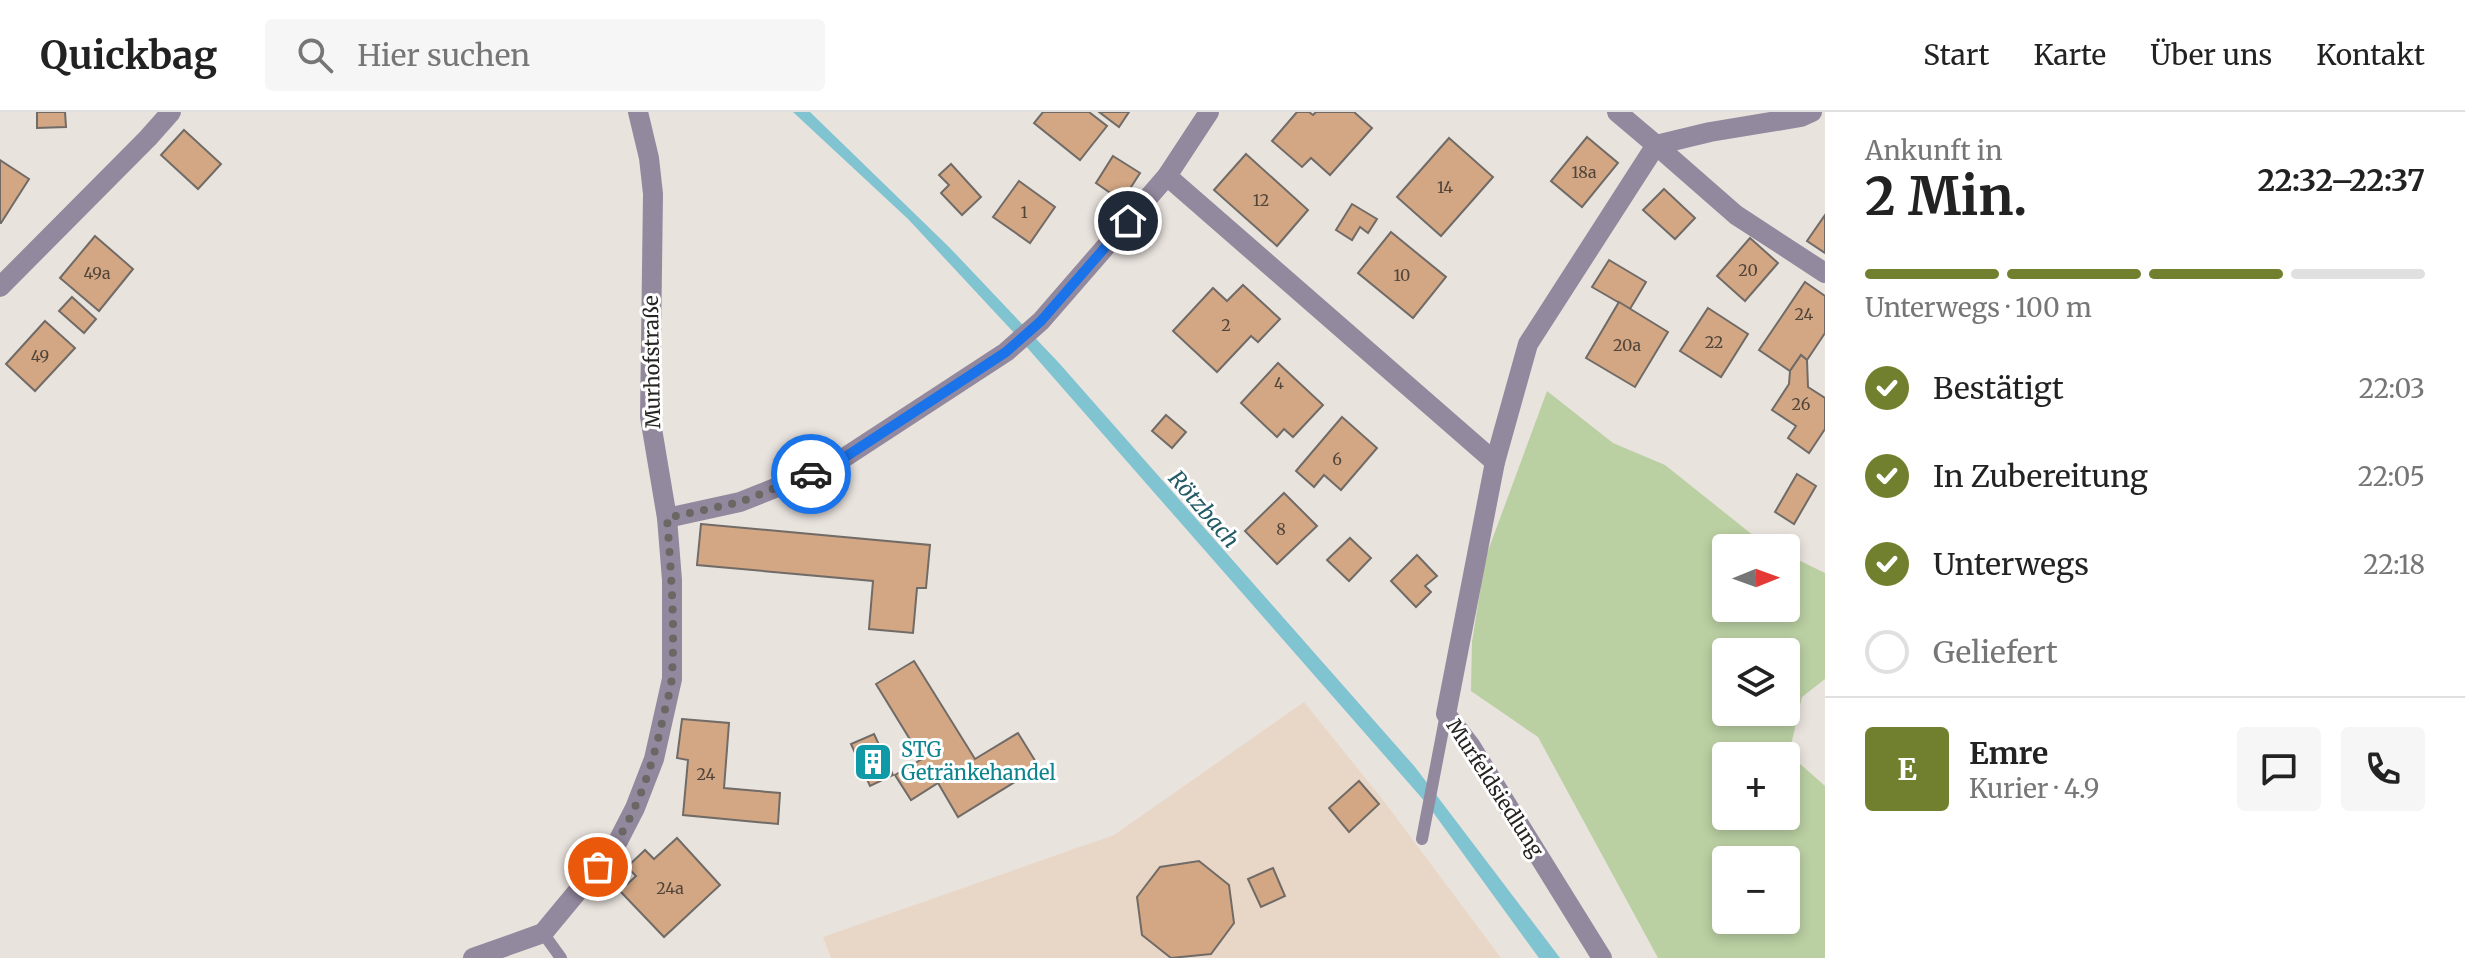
<!DOCTYPE html>
<html lang="de">
<head>
<meta charset="utf-8">
<style>
  :root { --surface:#fff; --page:#f6f6f6; --text:#222; --muted:#767676; --line:#e0e0e0; --accent:#71802e }
  body { margin:0; font-family:Merriweather,serif; background:var(--page); color:var(--text); height:100vh; display:flex; flex-direction:column; font-size:30px; white-space:nowrap }
  * { box-sizing:border-box; margin:0 }
  p { font-size:26px; color:var(--muted) }
  .icon { flex:none; width:44px; height:44px; fill:none; stroke:currentColor; stroke-width:2; stroke-linecap:round; stroke-linejoin:round }
  .map { position:relative; flex:1; overflow:hidden }
  .sheet { display:flex; flex-direction:column; background:var(--surface); width:640px }
  .sheet>* { flex:none }
  .needle { width:52px; rotate:89deg }
  .controls { position:absolute; left:1712px; top:422px; display:grid; gap:16px }
  .controls a { display:grid; place-items:center; width:88px; height:88px; border-radius:8px; background:var(--surface); box-shadow:0 4px 12px #0003; font-size:40px }
  .pin { position:absolute; display:grid; place-items:center; width:68px; height:68px; color:#fff; margin:-34px; border:4px solid #fff; border-radius:50%; box-shadow:0 2px 8px #0007 }
  .courier { position:absolute; display:grid; place-items:center; width:80px; height:80px; margin:-40px; border:6px solid #1a73e8; border-radius:50%; background:#fff; color:#222; box-shadow:0 2px 10px #0007 }
  .overview em { font-style:normal; font-weight:700 }
  .overview div { display:flex; flex-direction:column-reverse }
  .overview { display:flex; align-items:center; justify-content:space-between; height:136px; padding:0 40px }
  h1 { font-size:52px; font-weight:700; line-height:60px }
  .bar { display:grid; grid-template-columns:repeat(4,1fr); gap:12px 8px; align-content:center; height:96px; padding:0 40px }
  .bar i { height:10px; border-radius:6px; background:var(--line) }
  .bar .active { background:var(--accent) }
  .bar p { grid-column:span 4 }
  .line { display:flex; align-items:center; gap:20px; padding:0 40px; border-top:2px solid var(--line) }
  .line div { flex:1 }
  .round { display:grid; place-items:center; flex:none; width:84px; height:84px; border-radius:8px; background:var(--page) }
  ol { padding:0 40px; list-style:none }
  li { display:flex; align-items:center; gap:24px; height:88px }
  li p { margin-inline-start:auto }
  li .icon { padding:8px; border-radius:50%; background:var(--accent); color:#fff; stroke-width:4 }
  li:last-child { color:var(--muted) }
  li i { width:44px; height:44px; border:4px solid var(--line); border-radius:50% }
  header { display:flex; align-items:center; gap:48px; box-sizing:border-box; height:112px; padding:0 40px; background:var(--surface); border-bottom:2px solid var(--line) }
  header strong { font-size:38px }
  nav { display:flex; gap:44px; margin-inline-start:auto; font-size:28px }
  .search { width:560px; height:72px; background:var(--page); display:flex; align-items:center; gap:20px; box-sizing:border-box; padding:0 28px; border-radius:8px; color:var(--muted); font-size:30px }
  main { display:flex; flex:1; min-height:0 }
  .map>svg:first-child { display:block }
</style>
</head>
<body>
<header>
<strong>Quickbag</strong>
<div class="search"><svg class="icon" aria-label="search" viewBox="0 0 24 24"><circle cx="10" cy="10" r="6"/><path d="M15 15l6 6"/></svg>Hier suchen</div>
<nav><a>Start</a><a>Karte</a><a>Über uns</a><a>Kontakt</a></nav>
</header>
<main>
<div class="map">
<svg width="1825" height="846" viewBox="0 0 1825 846">
  <rect width="100%" height="100%" fill="#e9e3de"/>
  <polygon fill="#e8d7c6" points="1304,590 1383,688 1501,846 831,846 823,825 1114,723"/>
  <path fill="#bacfa2" fill-rule="evenodd" d="M1547 279 1613 331 1665 353 1759 428 1774 436H1726V496H1786V442L1825 461V567L1802 585 1789 642 1825 674V846H1658L1538 625 1471 579 1472 530 1485 447ZM1726 540H1786V600H1726ZM1726 644H1786V704H1726ZM1726 748H1786V808H1726Z"/>
  <polygon fill="#80c3d1" points="793,0 810,0 950,136 1059,251 1415,655 1560,846 1539,846 1427,692 1017,224 908,107"/>
  <g fill="#d3a784" stroke="#716b67" stroke-width="2">
    <polygon points="37,0 65,0 66,15 37,16"/>
    <polygon points="1043,0 1089,0 1107,14 1080,48 1034,11"/>
    <polygon points="1099,0 1129,0 1119,15"/>
    <polygon points="1297,0 1309,0 1313,3 1316,0 1354,0 1372,16 1330,63 1311,46 1302,55 1272,29"/>
    <polygon points="184,18 221,52 198,77 161,43"/>
    <polygon points="1587,25 1618,51 1582,95 1551,69"/>
    <polygon points="1449,26 1493,65 1441,124 1397,85"/>
    <polygon points="1246,42 1308,98 1277,134 1214,78"/>
    <polygon points="1113,44 1140,61 1122,89 1096,71"/>
    <polygon points="0,48 29,67 1,111 0,111"/>
    <polygon points="951,52 981,85 962,103 941,81 949,73 939,63"/>
    <polygon points="1019,69 1055,95 1030,131 993,105"/>
    <polygon points="1664,77 1695,106 1675,127 1643,98"/>
    <polygon points="1352,92 1377,107 1368,121 1360,115 1352,128 1336,118"/>
    <polygon points="1825,103 1825,141 1807,129"/>
    <polygon points="1391,120 1446,165 1413,206 1358,161"/>
    <polygon points="95,124 133,157 99,199 60,166"/>
    <polygon points="1750,126 1778,151 1745,189 1717,164"/>
    <polygon points="1609,148 1646,170 1630,197 1592,175"/>
    <polygon points="1805,170 1825,184 1825,221 1807,248 1801,243 1790,259 1759,238"/>
    <polygon points="1243,173 1280,207 1258,230 1251,224 1217,260 1173,219 1213,176 1227,189"/>
    <polygon points="72,185 96,207 84,221 59,199"/>
    <polygon points="1619,190 1668,220 1635,275 1586,246"/>
    <polygon points="1708,196 1748,222 1721,265 1680,239"/>
    <polygon points="45,209 75,236 35,279 6,252"/>
    <polygon points="1801,243 1807,248 1808,275 1825,286 1825,317 1809,341 1788,326 1796,314 1772,298 1789,272 1790,259"/>
    <polygon points="1278,251 1323,293 1293,325 1284,317 1277,325 1241,291"/>
    <polygon points="1166,303 1186,320 1172,336 1152,319"/>
    <polygon points="1342,305 1377,336 1341,378 1324,363 1314,375 1296,359"/>
    <polygon points="1797,362 1816,374 1794,412 1775,400"/>
    <polygon points="1284,381 1317,414 1277,452 1245,419"/>
    <polygon points="701,412 930,433 926,476 917,476 913,521 869,517 873,469 697,453"/>
    <polygon points="1350,426 1371,446 1349,469 1327,448"/>
    <polygon points="1417,443 1437,464 1425,474 1431,480 1416,495 1391,469"/>
    <polygon points="914,549 975,647 1018,621 1039,655 958,705 938,671 911,688 895,663 922,647 876,572"/>
    <polygon points="682,607 729,611 724,676 780,681 778,712 683,703 688,648 677,646"/>
    <polygon points="874,622 893,663 870,674 851,632"/>
    <polygon points="1359,669 1379,692 1349,720 1329,696"/>
    <polygon points="677,726 720,773 664,825 620,779 636,764 627,755 645,738 654,747"/>
    <polygon points="1199,749 1229,773 1234,811 1211,842 1171,846 1142,823 1137,785 1160,755"/>
    <polygon points="1273,756 1285,784 1261,795 1248,767"/>
  </g>
  <g fill="none" stroke-linecap="round" stroke-linejoin="round">
    <g stroke="#93899e" stroke-width="12">
      <polyline points="1422,727 1446,602"/>
      <polyline points="543,821 561,846"/>
    </g>
    <g stroke="#93899e" stroke-width="20">
      <polyline points="1656,33 1736,103 1825,161"/>
      <polyline points="1656,33 1710,20 1801,5 1812,0"/>
      <polyline points="1167,64 1495,350"/>
      <polyline points="0,175 148,26 171,0"/>
      <polyline points="667,406 740,390 833,353 1006,240 1041,209 1167,64 1209,0"/>
      <polyline points="473,846 543,821 616,733 635,696 654,647 672,567 672,468 667,406 650,305 653,82 649,46 638,0"/>
      <polyline points="1602,846 1470,633 1446,602 1495,350 1528,232 1656,33 1617,0"/>
    </g>
  </g>
  <g fill="none" stroke-linecap="round" stroke-linejoin="round">
    <path stroke="#6a6764" stroke-width="8" stroke-dasharray="0 14.4" d="M598 755C634 712 651 660 663 606 666 592 671 578 672 564 675 512 671 458 667 406L740 390 811 362"/>
    <polyline stroke="#1a73e8" stroke-width="10" points="811,362 833,353 1006,240 1041,209 1128,109"/>
  </g>
  <defs>
    <g id="building-square" transform="scale(2)"><rect x="-9" y="-9" width="18" height="18" rx="4" fill="#0f9aa8" stroke="#fff"/><path d="M-4-6H4V6H1V3H-1V6H-4ZM-2.5-4.3h1.7v1.8h-1.7ZM.8-4.3h1.7v1.8H.8ZM-2.5-1h1.7V.8h-1.7ZM.8-1h1.7V.8H.8Z" fill="#fff"/></g>
  </defs>
  <g fill-rule="evenodd">
    <use href="#building-square" x="873" y="650"/>
  </g>
  <g text-anchor="middle" stroke-width="6" stroke-linejoin="round" paint-order="stroke">
    <g font-size="16" fill="#51453a">
      <text x="1584" y="66">18a</text>
      <text x="1445" y="81">14</text>
      <text x="1261" y="94">12</text>
      <text x="1024" y="106">1</text>
      <text x="1748" y="164">20</text>
      <text x="97" y="167">49a</text>
      <text x="1402" y="169">10</text>
      <text x="1804" y="208">24</text>
      <text x="1226" y="219">2</text>
      <text x="1714" y="236">22</text>
      <text x="1627" y="239">20a</text>
      <text x="40" y="250">49</text>
      <text x="1279" y="277">4</text>
      <text x="1801" y="298">26</text>
      <text x="1337" y="353">6</text>
      <text x="1281" y="423">8</text>
      <text x="706" y="668">24</text>
      <text x="670" y="782">24a</text>
    </g>
    <g font-size="20" fill="#262422" stroke="#fff">
      <text transform="translate(652 250) rotate(-91)" y="7">Murhofstraße</text>
      <text transform="translate(1495 676) rotate(57)" y="7">Murfeldsiedlung</text>
    </g>
    <g font-size="20" fill="#0d838f" stroke="#fff" text-anchor="start">
      <text x="901" y="645">STG<tspan x="901" dy="23">Getränkehandel</tspan></text>
    </g>
    <g font-size="22" font-style="italic" fill="#225a65" stroke="#fff">
      <text transform="translate(1204 397) rotate(49)" y="8">Rötzbach</text>
    </g>
  </g>
</svg>
<div class="controls">
<a><svg class="needle" viewBox="-14 -14 28 28"><path d="M0-13l5 13h-10z" fill="#e53935"/><path d="M0 13l5-13h-10z" fill="#767676"/></svg></a>
<a><svg class="icon" aria-label="layers" viewBox="0 0 24 24"><path d="M12 4l9 5-9 5-9-5zM3 14l9 5 9-5"/></svg></a>
<a>+</a>
<a>−</a>
</div>
<div class="pin" style="left:598px;top:755px;background:#ea580c"><svg class="icon" aria-label="bag" viewBox="0 0 24 24"><path d="M5 8h14l-1 12H6zM9 8a3 3 0 0 1 6 0"/></svg></div>
<div class="pin" style="left:1128px;top:109px;background:#1f2937"><svg class="icon" aria-label="home" viewBox="0 0 24 24"><path d="M3 11l9-7 9 7M6 9v11h12V9"/></svg></div>
<div class="courier" style="left:811px;top:362px"><svg class="icon" aria-label="car" viewBox="0 0 24 24"><path d="M5 17H2v-5l4-1 3-4h7l3 4 3 1v5h-3M9 17h6M6 11h13"/><circle cx="7" cy="17" r="2"/><circle cx="17" cy="17" r="2"/></svg></div>
</div>
<section class="sheet">
<div class="overview"><div><h1>2 Min.</h1><p>Ankunft in</p></div><em>22:32–22:37</em></div>
<div class="bar"><i class="active"></i><i class="active"></i><i class="active"></i><i></i><p>Unterwegs · 100 m</p></div>
<ol>
<li><svg class="icon" aria-label="check" viewBox="0 0 24 24"><path d="M5 12l5 5 9-10"/></svg>Bestätigt<p>22:03</p></li>
<li><svg class="icon" aria-label="check" viewBox="0 0 24 24"><path d="M5 12l5 5 9-10"/></svg>In Zubereitung<p>22:05</p></li>
<li><svg class="icon" aria-label="check" viewBox="0 0 24 24"><path d="M5 12l5 5 9-10"/></svg>Unterwegs<p>22:18</p></li>
<li><i></i>Geliefert</li>
</ol>
<div class="line" style="height:144px"><b class="round" style="background:var(--accent);color:#fff">E</b><div><b>Emre</b><p>Kurier · 4.9</p></div><a class="round"><svg class="icon" aria-label="chat" viewBox="0 0 24 24"><path d="M4 5h16v11H9l-5 4z"/></svg></a><a class="round"><svg class="icon" aria-label="phone" viewBox="0 0 24 24"><path d="M5 4h4l2 5-3 2q2 4 5 5l2-3 5 2v4C11 20 4 13 5 4z"/></svg></a></div>
</section>
</main>
</body>
</html>
